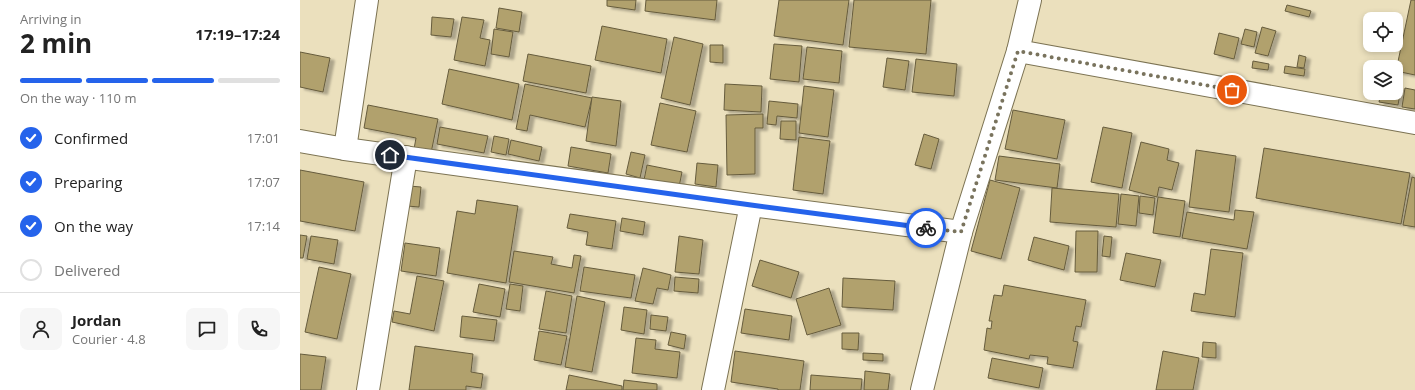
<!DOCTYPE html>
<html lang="en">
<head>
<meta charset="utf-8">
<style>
  :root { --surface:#fff; --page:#f6f6f6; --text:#222; --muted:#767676; --line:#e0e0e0; --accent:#2563eb }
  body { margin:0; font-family:"Open Sans",sans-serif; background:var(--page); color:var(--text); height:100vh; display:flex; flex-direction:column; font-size:15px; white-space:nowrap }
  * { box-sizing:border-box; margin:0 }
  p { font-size:13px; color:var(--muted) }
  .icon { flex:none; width:22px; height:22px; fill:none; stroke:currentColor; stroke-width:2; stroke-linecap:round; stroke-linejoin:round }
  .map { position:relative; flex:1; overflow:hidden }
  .drawer { display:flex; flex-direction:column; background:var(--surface); width:300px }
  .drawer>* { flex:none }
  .fabs { position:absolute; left:1063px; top:12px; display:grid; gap:8px }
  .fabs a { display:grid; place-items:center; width:40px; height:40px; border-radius:8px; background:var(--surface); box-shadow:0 2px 6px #0003; font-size:20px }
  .pin { position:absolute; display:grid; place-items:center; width:34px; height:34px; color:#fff; margin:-17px; border:2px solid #fff; border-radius:50%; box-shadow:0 1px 4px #0007 }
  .courier { position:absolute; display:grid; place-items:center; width:40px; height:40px; margin:-20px; border:3px solid #2563eb; border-radius:50%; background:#fff; color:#222; box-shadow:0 1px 5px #0007 }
  .summary em { font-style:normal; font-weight:700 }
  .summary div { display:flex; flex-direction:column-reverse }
  .summary { display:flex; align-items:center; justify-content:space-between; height:68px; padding:0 20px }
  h1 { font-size:26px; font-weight:700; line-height:30px }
  .bar { display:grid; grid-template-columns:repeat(4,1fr); gap:6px 4px; align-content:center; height:48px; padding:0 20px }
  .bar i { height:5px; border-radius:3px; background:var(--line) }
  .bar .active { background:var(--accent) }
  .bar p { grid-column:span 4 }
  .line { display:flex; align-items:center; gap:10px; padding:0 20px; border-top:1px solid var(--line) }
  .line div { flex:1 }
  .round { display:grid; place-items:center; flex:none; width:42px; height:42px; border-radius:8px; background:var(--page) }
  ol { padding:0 20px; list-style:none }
  li { display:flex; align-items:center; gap:12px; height:44px }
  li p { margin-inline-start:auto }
  li .icon { padding:4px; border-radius:50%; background:var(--accent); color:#fff; stroke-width:4 }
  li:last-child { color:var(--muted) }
  li i { width:22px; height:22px; border:2px solid var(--line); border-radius:50% }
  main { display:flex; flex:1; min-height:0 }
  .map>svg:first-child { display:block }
</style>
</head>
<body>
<main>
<section class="drawer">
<div class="summary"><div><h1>2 min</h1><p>Arriving in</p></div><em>17:19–17:24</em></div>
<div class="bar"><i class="active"></i><i class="active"></i><i class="active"></i><i></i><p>On the way · 110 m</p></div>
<ol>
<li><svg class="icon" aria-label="check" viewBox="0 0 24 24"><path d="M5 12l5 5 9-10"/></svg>Confirmed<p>17:01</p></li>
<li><svg class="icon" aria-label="check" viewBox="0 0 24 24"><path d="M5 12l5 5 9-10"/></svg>Preparing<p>17:07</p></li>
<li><svg class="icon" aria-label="check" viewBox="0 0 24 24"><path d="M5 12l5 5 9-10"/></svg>On the way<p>17:14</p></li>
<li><i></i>Delivered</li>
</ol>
<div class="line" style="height:72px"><a class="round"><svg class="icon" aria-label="person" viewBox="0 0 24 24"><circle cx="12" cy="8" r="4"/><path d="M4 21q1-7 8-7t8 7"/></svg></a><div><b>Jordan</b><p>Courier · 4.8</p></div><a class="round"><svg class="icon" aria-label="chat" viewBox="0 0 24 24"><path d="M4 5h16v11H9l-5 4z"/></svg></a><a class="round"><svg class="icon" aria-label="phone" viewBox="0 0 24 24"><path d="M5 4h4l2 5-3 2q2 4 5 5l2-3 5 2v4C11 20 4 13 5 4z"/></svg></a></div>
</section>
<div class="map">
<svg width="1115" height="390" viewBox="0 0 1115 390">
  <defs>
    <filter id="shadow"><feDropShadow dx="4.5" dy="2.5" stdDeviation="1" flood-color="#0004"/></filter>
  </defs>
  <rect width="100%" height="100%" fill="#ebe0bd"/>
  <g fill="#b1a16d" stroke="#665c3d" filter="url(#shadow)">
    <polygon points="307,0 336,0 335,10 307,6"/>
    <polygon points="346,0 417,0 415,20 345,11"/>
    <polygon points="479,0 549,0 543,45 474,36"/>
    <polygon points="554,0 631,0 626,54 549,47"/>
    <polygon points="1111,0 1115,0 1115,75 1096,71"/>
    <polygon points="987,5 1011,11 1009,17 985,11"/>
    <polygon points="199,8 222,12 219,32 196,28"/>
    <polygon points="132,17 154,19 151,37 131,35"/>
    <polygon points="162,17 184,20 180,38 190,40 185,66 154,60"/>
    <polygon points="302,26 367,39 361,73 295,60"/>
    <polygon points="962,27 976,31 968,56 955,53"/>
    <polygon points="194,29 213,32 209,57 191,54"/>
    <polygon points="945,29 957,32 954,47 941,44"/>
    <polygon points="919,33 939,38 934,59 914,54"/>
    <polygon points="374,37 403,44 390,105 361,98"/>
    <polygon points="474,44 502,46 499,82 470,79"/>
    <polygon points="410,45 423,45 423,63 410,62"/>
    <polygon points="507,47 542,51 539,83 503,79"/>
    <polygon points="0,52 30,58 23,92 0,87"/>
    <polygon points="228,54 291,66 286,93 223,81"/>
    <polygon points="999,55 1006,57 1004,68 997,67"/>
    <polygon points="587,58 609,61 605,90 583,87"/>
    <polygon points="616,59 657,64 654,96 612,92"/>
    <polygon points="953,61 969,64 968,70 952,68"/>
    <polygon points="985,66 1005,69 1004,76 984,73"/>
    <polygon points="149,69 219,84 212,120 142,104"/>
    <polygon points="225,84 292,98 285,127 230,115 227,131 216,129"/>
    <polygon points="425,84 462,86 461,112 424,110"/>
    <polygon points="504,86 534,90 528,137 499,133"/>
    <polygon points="1096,87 1101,88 1098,105 1079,102 1081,93 1096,93"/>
    <polygon points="1105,88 1115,90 1115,109 1102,107"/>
    <polygon points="292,97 321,101 316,146 286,141"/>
    <polygon points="469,101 498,104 497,118 477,116 476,125 467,124"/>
    <polygon points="360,103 396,111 387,152 351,145"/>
    <polygon points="68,105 138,119 131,153 114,149 116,138 64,128"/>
    <polygon points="713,110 765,120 757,159 705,149"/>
    <polygon points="463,114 463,128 455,128 455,174 427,175 426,115"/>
    <polygon points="481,121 496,121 496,140 480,139"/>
    <polygon points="140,127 188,136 184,153 137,144"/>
    <polygon points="803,127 832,133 822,188 791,182"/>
    <polygon points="624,134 639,139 631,169 615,165"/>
    <polygon points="194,136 209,139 206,155 191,152"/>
    <polygon points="499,137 530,141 523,194 493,190"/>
    <polygon points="211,140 242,147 239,161 208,154"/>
    <polygon points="841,142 869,149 867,160 879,163 872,190 859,187 857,197 829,190"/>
    <polygon points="271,147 311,154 308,173 268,166"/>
    <polygon points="964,148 1110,173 1101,224 956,198"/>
    <polygon points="896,150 936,156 929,212 889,207"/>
    <polygon points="331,152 345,155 340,178 326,174"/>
    <polygon points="699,156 760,164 757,188 695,180"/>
    <polygon points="397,163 418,165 416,187 395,184"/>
    <polygon points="347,165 382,172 379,187 344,180"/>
    <polygon points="0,170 64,182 55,231 0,221"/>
    <polygon points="1112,177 1115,178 1115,227 1103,225"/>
    <polygon points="690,180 720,188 701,259 671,251"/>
    <polygon points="109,186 121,187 119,207 107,206"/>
    <polygon points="752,188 819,194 816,227 750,222"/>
    <polygon points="821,194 839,196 836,226 818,224"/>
    <polygon points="840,196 855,198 853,215 839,213"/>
    <polygon points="858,197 885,201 880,237 853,233"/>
    <polygon points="177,200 218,206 206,283 147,273 157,211 175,214"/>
    <polygon points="935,210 954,212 947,249 882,238 887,212 934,220"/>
    <polygon points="270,214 316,221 312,249 286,245 288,232 267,228"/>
    <polygon points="322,218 345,222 343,235 320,231"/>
    <polygon points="776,231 798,231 797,272 775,272"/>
    <polygon points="0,235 7,236 3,258 0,258"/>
    <polygon points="11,236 38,240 34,264 7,259"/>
    <polygon points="379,236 403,240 399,274 375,272"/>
    <polygon points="804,236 812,237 810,257 802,256"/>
    <polygon points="734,237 769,246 764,270 728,260"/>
    <polygon points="105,243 140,248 136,276 101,271"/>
    <polygon points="911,249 943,253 935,317 891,311 894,293 905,295"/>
    <polygon points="214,251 253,257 251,264 272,268 274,255 281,256 274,293 209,282"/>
    <polygon points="826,253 861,260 855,287 820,280"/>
    <polygon points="460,260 499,272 491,298 452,286"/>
    <polygon points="19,267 51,274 37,339 5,332"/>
    <polygon points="284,267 335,275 331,298 280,291"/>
    <polygon points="343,268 371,275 368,290 357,288 353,304 335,301"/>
    <polygon points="117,276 144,281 134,331 92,322 94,311 110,314"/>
    <polygon points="375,277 399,279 398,293 374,291"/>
    <polygon points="543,278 595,281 593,310 542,307"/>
    <polygon points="179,284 205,289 200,317 173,312"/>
    <polygon points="210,284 223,286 220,311 206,309"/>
    <polygon points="704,285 786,300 781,327 776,326 773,341 778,342 773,368 747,364 748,357 730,355 729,359 684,350 687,328 691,329 692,321 689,321 694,295 702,296"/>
    <polygon points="529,288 541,325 507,335 496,299"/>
    <polygon points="246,291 272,296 266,333 239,329"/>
    <polygon points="277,296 305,302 292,372 265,367"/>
    <polygon points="324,307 347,310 344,334 321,330"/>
    <polygon points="445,309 492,316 489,340 441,333"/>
    <polygon points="351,315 368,317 366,331 350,329"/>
    <polygon points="162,316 197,320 194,341 160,337"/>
    <polygon points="239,331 267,336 261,365 234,360"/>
    <polygon points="371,332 386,335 384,349 368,345"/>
    <polygon points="542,333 559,333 558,350 542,349"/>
    <polygon points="336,338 356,340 355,349 380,352 377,378 332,373"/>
    <polygon points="903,342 916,343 916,358 902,357"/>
    <polygon points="115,346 173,354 171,372 183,374 181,388 166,386 166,390 109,390"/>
    <polygon points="435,351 504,361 500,390 478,390 478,389 431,382"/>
    <polygon points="863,351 899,358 893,390 856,390"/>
    <polygon points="563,353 583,354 583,361 563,360"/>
    <polygon points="0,354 26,357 21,390 0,390"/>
    <polygon points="692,358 743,368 739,388 688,378"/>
    <polygon points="565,371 590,374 588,390 564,390"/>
    <polygon points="269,375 322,386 322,390 266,390"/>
    <polygon points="511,375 562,379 561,390 510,390"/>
    <polygon points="324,380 357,384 357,390 323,390"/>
  </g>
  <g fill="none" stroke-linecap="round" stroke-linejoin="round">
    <g stroke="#7c7353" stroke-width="24">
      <g id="minor">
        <polyline points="718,51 1115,123"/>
        <polyline points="0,141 45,149 451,205 661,232"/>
        <polyline points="45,149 67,0"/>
        <polyline points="68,390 106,157"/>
        <polyline points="413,390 451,205"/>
        <polyline points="622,390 661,232 718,51 730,0"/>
      </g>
    </g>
    <use href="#minor" stroke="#fff" stroke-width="22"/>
  </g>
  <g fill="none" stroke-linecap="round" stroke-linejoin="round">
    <polyline stroke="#79735d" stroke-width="4" stroke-dasharray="0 7.2" points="626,228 661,232 718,51 932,90"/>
    <polyline stroke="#2563eb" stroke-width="5" points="90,155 451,205 626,228"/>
  </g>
</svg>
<div class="fabs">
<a><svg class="icon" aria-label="locate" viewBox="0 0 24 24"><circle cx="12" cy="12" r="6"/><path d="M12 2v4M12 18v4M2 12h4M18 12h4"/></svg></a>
<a><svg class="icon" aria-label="layers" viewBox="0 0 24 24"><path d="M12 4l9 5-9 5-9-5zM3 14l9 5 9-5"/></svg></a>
</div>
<div class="pin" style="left:932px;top:90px;background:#ea580c"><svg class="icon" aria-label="bag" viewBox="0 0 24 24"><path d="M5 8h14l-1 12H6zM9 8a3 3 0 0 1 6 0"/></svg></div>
<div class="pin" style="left:90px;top:155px;background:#1f2937"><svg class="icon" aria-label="home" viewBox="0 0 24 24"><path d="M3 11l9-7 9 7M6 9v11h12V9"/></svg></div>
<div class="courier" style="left:626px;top:228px"><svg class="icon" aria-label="bike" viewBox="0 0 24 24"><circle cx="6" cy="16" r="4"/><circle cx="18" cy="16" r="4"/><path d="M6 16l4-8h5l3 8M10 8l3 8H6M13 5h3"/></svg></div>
</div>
</main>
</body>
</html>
